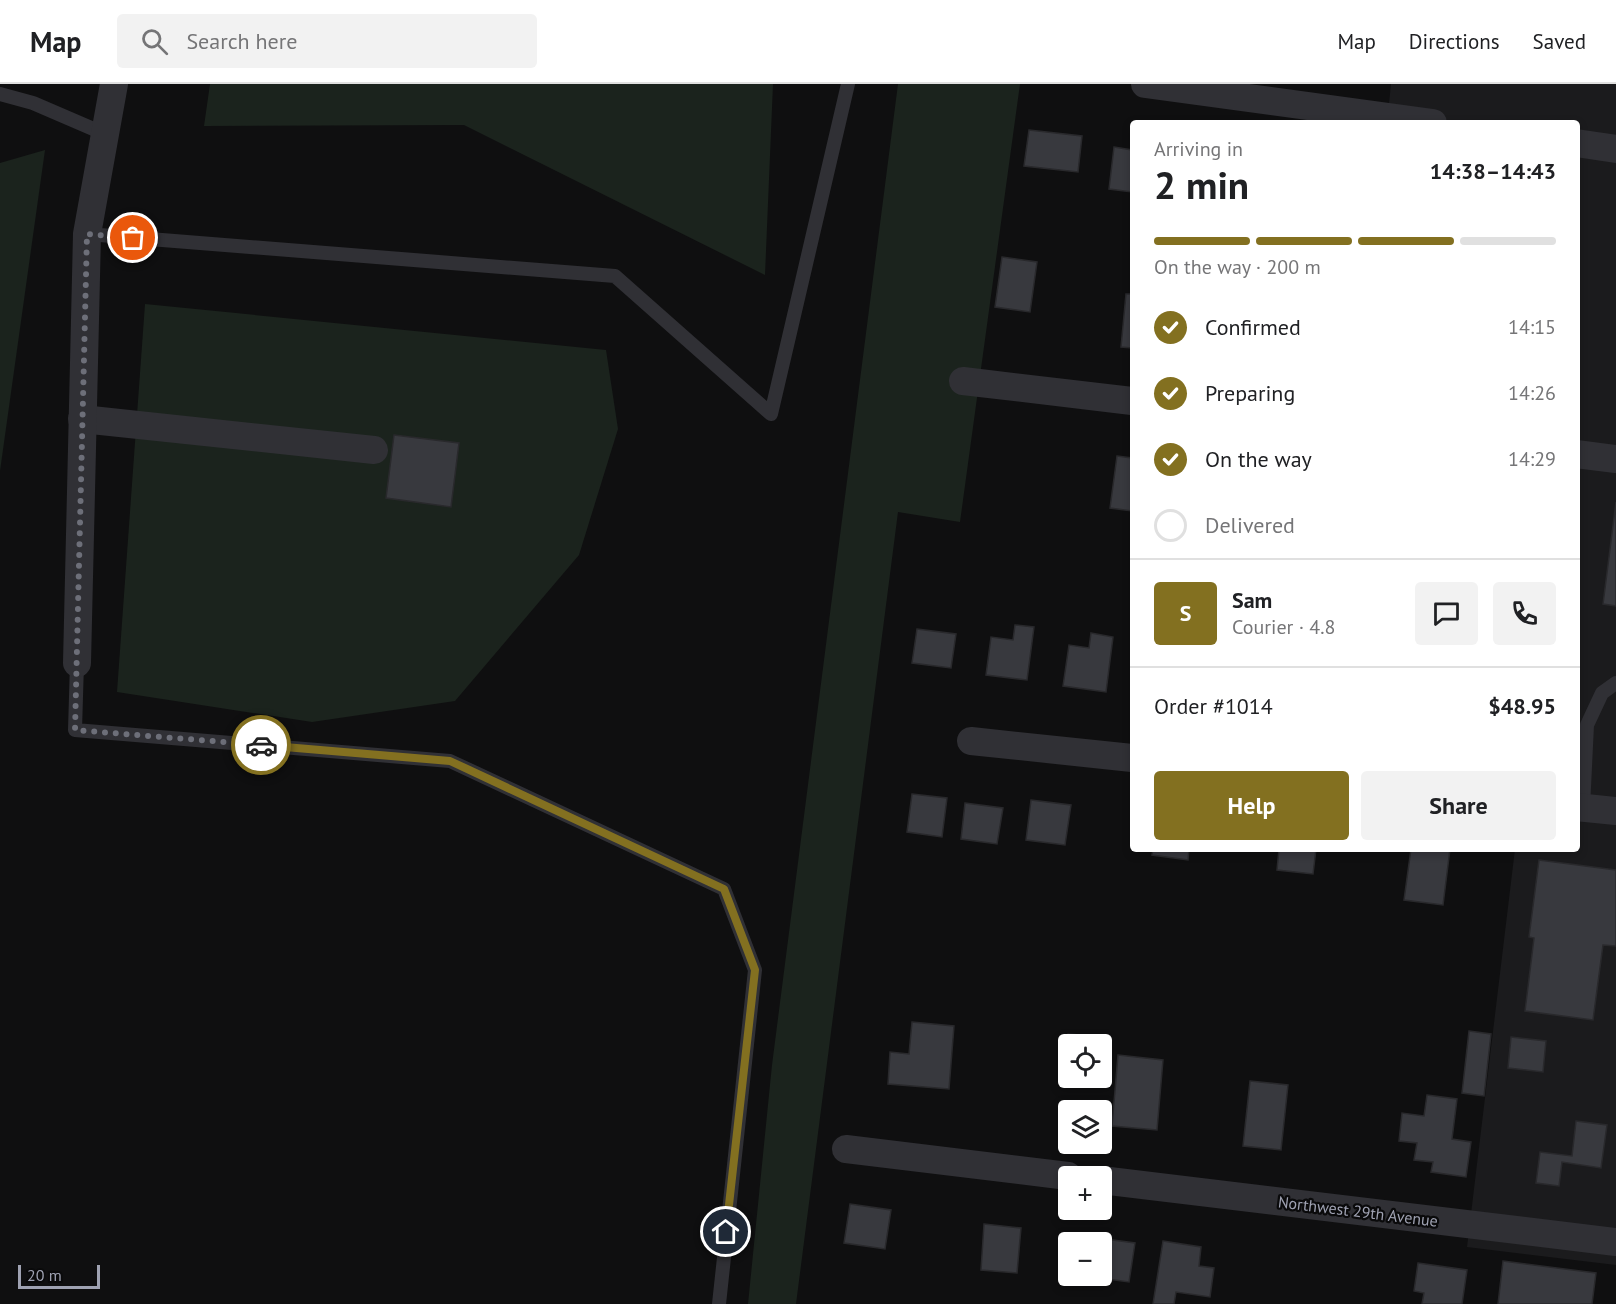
<!DOCTYPE html>
<html lang="en">
<head>
<meta charset="utf-8">
<style>
  :root { --surface:#fff; --page:#f2f2f2; --text:#202124; --muted:#757577; --line:#e0e0e0; --accent:#837020 }
  body { margin:0; font-family:"PT Sans",sans-serif; background:var(--page); color:var(--text); height:100vh; display:flex; flex-direction:column; font-size:22px; white-space:nowrap }
  * { box-sizing:border-box; margin:0 }
  p { font-size:20px; color:var(--muted) }
  .icon { flex:none; width:33px; height:33px; fill:none; stroke:currentColor; stroke-width:2; stroke-linecap:round; stroke-linejoin:round }
  .map { position:relative; flex:1; overflow:hidden }
  .drawer { position:absolute; left:1130px; top:36px; width:450px; height:732px; display:flex; flex-direction:column; background:var(--surface); border-radius:6px; box-shadow:0 3px 9px #0003 }
  .drawer>* { flex:none }
  .fabs { position:absolute; left:1058px; top:950px; display:grid; gap:12px }
  .fabs a { display:grid; place-items:center; width:54px; height:54px; border-radius:6px; background:var(--surface); box-shadow:0 3px 9px #0003; font-size:30px }
  .scale { position:absolute; left:18px; bottom:15px; width:82px; box-sizing:border-box; padding-left:6px; border:3px solid #9fa2b2; border-top:0; font-size:16px; line-height:21px; white-space:nowrap; color:#9fa2b2; -webkit-text-stroke:4px #0a0a0b; paint-order:stroke }
  .pin { position:absolute; display:grid; place-items:center; width:51px; height:51px; color:#fff; margin:-26px; border:3px solid #fff; border-radius:50%; box-shadow:0 2px 6px #0007 }
  .courier { position:absolute; display:grid; place-items:center; width:60px; height:60px; margin:-30px; border:4px solid #837020; border-radius:50%; background:#fff; color:#222; box-shadow:0 2px 8px #0007 }
  .head em { font-style:normal; font-weight:700 }
  .head div { display:flex; flex-direction:column-reverse }
  .head { display:flex; align-items:center; justify-content:space-between; height:102px; padding:0 24px }
  h1 { font-size:39px; font-weight:700; line-height:45px }
  .bar { display:grid; grid-template-columns:repeat(4,1fr); gap:9px 6px; align-content:center; height:72px; padding:0 24px }
  .bar i { height:8px; border-radius:4px; background:var(--line) }
  .bar .current { background:var(--accent) }
  .bar p { grid-column:span 4 }
  .line { display:flex; align-items:center; gap:15px; padding:0 24px; border-top:2px solid var(--line) }
  .line div { flex:1 }
  .round { display:grid; place-items:center; flex:none; width:63px; height:63px; border-radius:6px; background:var(--page) }
  ol { padding:0 24px; list-style:none }
  li { display:flex; align-items:center; gap:18px; height:66px }
  li p { margin-inline-start:auto }
  li .icon { padding:6px; border-radius:50%; background:var(--accent); color:#fff; stroke-width:4 }
  li:last-child { color:var(--muted) }
  li i { width:33px; height:33px; border:3px solid var(--line); border-radius:50% }
  .primary-button { display:flex; gap:12px; margin-top:auto; padding:12px 24px }
  .primary-button a { flex:1; height:69px; border-radius:6px; background:var(--accent); color:#fff; font-size:24px; font-weight:700; line-height:69px; text-align:center }
  .primary-button a+a { background:var(--page); color:var(--text) }
  header { display:flex; align-items:center; gap:36px; box-sizing:border-box; height:84px; padding:0 30px; background:var(--surface); border-bottom:2px solid var(--line) }
  header strong { font-size:28px }
  nav { display:flex; gap:33px; margin-inline-start:auto; font-size:21px }
  .search { width:420px; height:54px; background:var(--page); display:flex; align-items:center; gap:15px; box-sizing:border-box; padding:0 21px; border-radius:6px; color:var(--muted); font-size:22px }
  .map>svg:first-child { display:block }
</style>
</head>
<body>
<header>
<strong>Map</strong>
<div class="search"><svg class="icon" aria-label="search" viewBox="0 0 24 24"><circle cx="10" cy="10" r="6"/><path d="M15 15l6 6"/></svg>Search here</div>
<nav><a>Map</a><a>Directions</a><a>Saved</a></nav>
</header>
<div class="map">
<svg width="1616" height="1220" viewBox="0 0 1616 1220">
  <rect width="100%" height="100%" fill="#0f0f10"/>
  <polygon fill="#1b1b1d" points="1391,0 1616,0 1616,1181 1467,1163 1515,765 1576,765 1576,39 1387,39"/>
  <g fill="#1b231d">
    <polygon points="210,0 773,0 765,191 464,41 204,42"/>
    <polygon points="898,0 1020,0 960,438 898,428 796,1220 748,1220 772,981"/>
    <polygon points="45,66 0,387 0,79"/>
    <polygon points="145,220 606,266 618,345 579,471 455,617 312,638 117,608"/>
  </g>
  <g fill="#38393e" stroke="#29292c" stroke-width="1.5">
    <polygon points="1029,46 1082,52 1078,88 1024,82"/>
    <polygon points="1114,63 1132,66 1132,108 1109,105"/>
    <polygon points="1002,173 1037,178 1030,228 995,223"/>
    <polygon points="1126,210 1132,210 1132,264 1121,263"/>
    <polygon points="394,351 459,359 451,423 386,414"/>
    <polygon points="1117,372 1132,374 1132,427 1110,424"/>
    <polygon points="1616,418 1616,522 1603,520"/>
    <polygon points="1015,541 1034,543 1027,596 986,591 991,553 1013,556"/>
    <polygon points="917,545 956,550 951,584 912,579"/>
    <polygon points="1091,549 1113,553 1106,608 1063,602 1069,561 1089,564"/>
    <polygon points="912,710 947,714 942,753 907,748"/>
    <polygon points="1031,716 1071,721 1065,761 1026,756"/>
    <polygon points="965,719 1003,724 997,760 961,755"/>
    <polygon points="1153,765 1189,765 1188,776 1152,771"/>
    <polygon points="1279,765 1316,765 1313,790 1277,786"/>
    <polygon points="1411,765 1450,765 1443,821 1404,816"/>
    <polygon points="1539,776 1616,786 1616,862 1603,861 1593,936 1525,927 1534,854 1529,853"/>
    <polygon points="912,938 954,942 949,1005 888,1000 890,968 909,970"/>
    <polygon points="1469,947 1491,950 1484,1012 1462,1009"/>
    <polygon points="1068,950 1102,953 1101,964 1101,960 1068,960 1068,993 1098,993 1097,999 1063,996"/>
    <polygon points="1511,953 1546,957 1543,988 1508,984"/>
    <polygon points="1118,971 1163,976 1157,1046 1112,1042"/>
    <polygon points="1250,997 1288,1001 1281,1066 1243,1062"/>
    <polygon points="1427,1011 1457,1015 1452,1055 1471,1058 1466,1093 1431,1088 1433,1078 1414,1076 1417,1059 1399,1057 1402,1029 1424,1032"/>
    <polygon points="1576,1037 1607,1041 1601,1084 1562,1078 1559,1102 1536,1099 1540,1068 1572,1072"/>
    <polygon points="850,1120 891,1126 885,1165 844,1159"/>
    <polygon points="984,1140 1021,1144 1017,1189 981,1186"/>
    <polygon points="1098,1154 1135,1159 1129,1198 1093,1193 1093,1191 1101,1191 1101,1158 1098,1158"/>
    <polygon points="1163,1157 1201,1163 1199,1182 1214,1184 1210,1213 1176,1208 1174,1220 1153,1220"/>
    <polygon points="1503,1177 1596,1189 1592,1220 1498,1220"/>
    <polygon points="1418,1179 1467,1186 1462,1220 1422,1220 1424,1209 1414,1207"/>
  </g>
  <g fill="none" stroke-linecap="round" stroke-linejoin="round">
    <g stroke="#303035" stroke-width="14">
      <polyline points="0,10 33,19 105,50"/>
      <polyline points="87,150 615,192 771,330 848,0"/>
      <polyline points="77,579 75,646 450,677 724,805 755,886 719,1220"/>
      <polyline points="1583,724 1587,641 1602,609 1616,599"/>
    </g>
    <g stroke="#303035" stroke-width="28">
      <polyline points="1145,0 1433,39"/>
      <polyline points="1576,59 1616,65"/>
      <polyline points="963,297 1132,317"/>
      <polyline points="82,335 374,366"/>
      <polyline points="1576,370 1616,375"/>
      <polyline points="77,579 87,150 114,0"/>
      <polyline points="971,657 1132,674"/>
      <polyline points="1576,723 1616,727"/>
      <polyline points="846,1065 1068,1092"/>
      <polyline points="1101,1096 1616,1158"/>
    </g>
  </g>
  <g fill="none" stroke-linecap="round" stroke-linejoin="round">
    <polyline stroke="#6d6f79" stroke-width="6" stroke-dasharray="0 10.8" points="133,154 87,150 75,646 261,661"/>
    <polyline stroke="#837020" stroke-width="8" points="261,661 450,677 724,805 755,886 726,1148"/>
  </g>
  <g text-anchor="middle" stroke-width="4.5" stroke-linejoin="round" paint-order="stroke">
    <g font-size="16" fill="#9fa2b2" stroke="#0a0a0b">
      <text transform="translate(1358 1127) rotate(7)" y="6">Northwest 29th Avenue</text>
    </g>
  </g>
</svg>
<div class="fabs">
<a><svg class="icon" aria-label="locate" viewBox="0 0 24 24"><circle cx="12" cy="12" r="6"/><path d="M12 2v4M12 18v4M2 12h4M18 12h4"/></svg></a>
<a><svg class="icon" aria-label="layers" viewBox="0 0 24 24"><path d="M12 4l9 5-9 5-9-5zM3 14l9 5 9-5"/></svg></a>
<a>+</a>
<a>−</a>
</div>
<div class="scale">20 m</div>
<div class="pin" style="left:133px;top:154px;background:#ea580c"><svg class="icon" aria-label="bag" viewBox="0 0 24 24"><path d="M5 8h14l-1 12H6zM9 8a3 3 0 0 1 6 0"/></svg></div>
<div class="pin" style="left:726px;top:1148px;background:#1f2937"><svg class="icon" aria-label="home" viewBox="0 0 24 24"><path d="M3 11l9-7 9 7M6 9v11h12V9"/></svg></div>
<div class="courier" style="left:261px;top:661px"><svg class="icon" aria-label="car" viewBox="0 0 24 24"><path d="M5 17H2v-5l4-1 3-4h7l3 4 3 1v5h-3M9 17h6M6 11h13"/><circle cx="7" cy="17" r="2"/><circle cx="17" cy="17" r="2"/></svg></div>
<section class="drawer">
<div class="head"><div><h1>2 min</h1><p>Arriving in</p></div><em>14:38–14:43</em></div>
<div class="bar"><i class="current"></i><i class="current"></i><i class="current"></i><i></i><p>On the way · 200 m</p></div>
<ol>
<li><svg class="icon" aria-label="check" viewBox="0 0 24 24"><path d="M5 12l5 5 9-10"/></svg>Confirmed<p>14:15</p></li>
<li><svg class="icon" aria-label="check" viewBox="0 0 24 24"><path d="M5 12l5 5 9-10"/></svg>Preparing<p>14:26</p></li>
<li><svg class="icon" aria-label="check" viewBox="0 0 24 24"><path d="M5 12l5 5 9-10"/></svg>On the way<p>14:29</p></li>
<li><i></i>Delivered</li>
</ol>
<div class="line" style="height:108px"><b class="round" style="background:var(--accent);color:#fff">S</b><div><b>Sam</b><p>Courier · 4.8</p></div><a class="round"><svg class="icon" aria-label="chat" viewBox="0 0 24 24"><path d="M4 5h16v11H9l-5 4z"/></svg></a><a class="round"><svg class="icon" aria-label="phone" viewBox="0 0 24 24"><path d="M5 4h4l2 5-3 2q2 4 5 5l2-3 5 2v4C11 20 4 13 5 4z"/></svg></a></div>
<div class="line" style="height:78px"><div>Order #1014</div><b>$48.95</b></div>
<div class="primary-button"><a>Help</a><a>Share</a></div>
</section>
</div>
</body>
</html>
